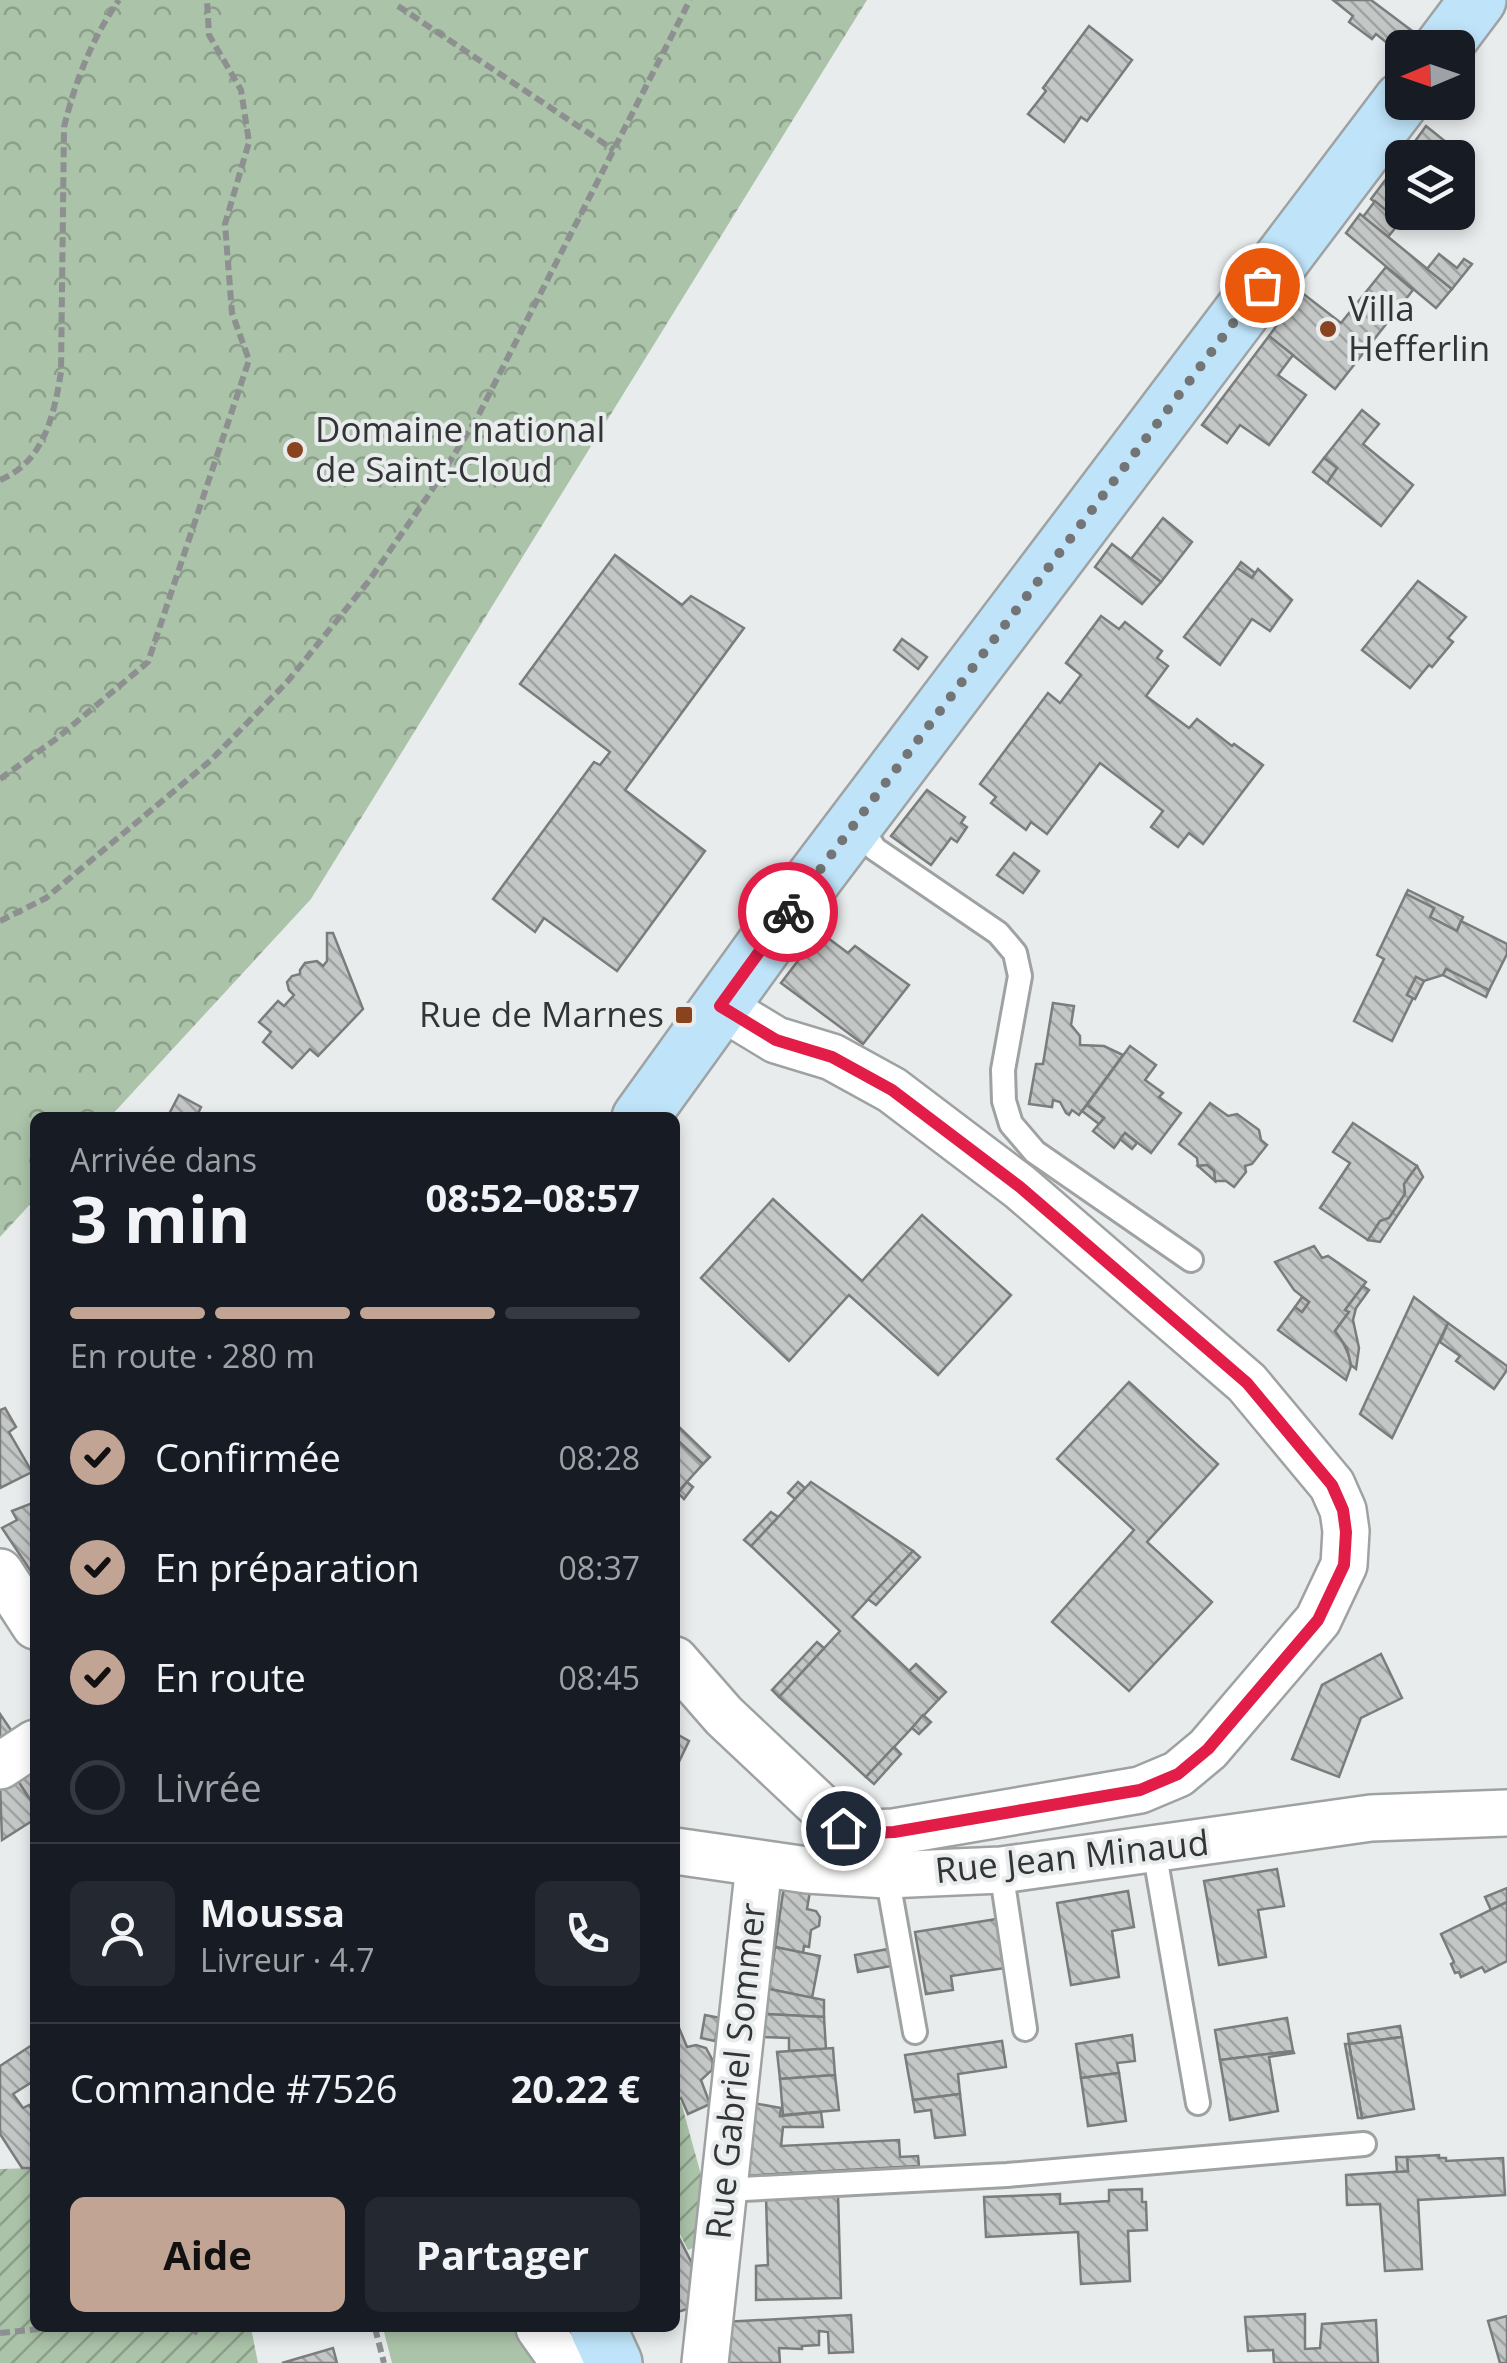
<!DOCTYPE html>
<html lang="fr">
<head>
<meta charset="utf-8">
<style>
  :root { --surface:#171b24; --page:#242831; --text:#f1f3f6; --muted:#9ea1a6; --line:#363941; --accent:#c2a495 }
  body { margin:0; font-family:"Open Sans",sans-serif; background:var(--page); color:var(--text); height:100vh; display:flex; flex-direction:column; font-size:38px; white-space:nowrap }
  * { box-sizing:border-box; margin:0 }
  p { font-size:32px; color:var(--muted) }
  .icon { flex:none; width:55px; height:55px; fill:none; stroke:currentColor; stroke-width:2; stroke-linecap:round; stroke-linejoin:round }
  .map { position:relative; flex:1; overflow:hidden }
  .sheet { position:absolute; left:30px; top:1112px; width:650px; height:1220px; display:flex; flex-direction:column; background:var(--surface); border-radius:15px; box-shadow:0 5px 15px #0003 }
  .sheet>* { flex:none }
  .needle { width:65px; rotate:268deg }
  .buttons { position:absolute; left:1385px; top:30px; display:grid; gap:20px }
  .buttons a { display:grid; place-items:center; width:90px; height:90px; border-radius:15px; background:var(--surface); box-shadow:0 5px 15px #0003; font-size:50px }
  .pin { position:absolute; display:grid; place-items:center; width:85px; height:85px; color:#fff; margin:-42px; border:5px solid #fff; border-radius:50%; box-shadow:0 2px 10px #0007 }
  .courier { position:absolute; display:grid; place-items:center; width:100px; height:100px; margin:-50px; border:8px solid #e11d48; border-radius:50%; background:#fff; color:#222; box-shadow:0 2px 12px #0007 }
  .summary em { font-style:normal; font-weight:700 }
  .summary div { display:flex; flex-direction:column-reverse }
  .summary { display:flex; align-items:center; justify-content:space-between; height:170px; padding:0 40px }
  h1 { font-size:65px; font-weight:700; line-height:75px }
  .bar { display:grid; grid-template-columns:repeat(4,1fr); gap:15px 10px; align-content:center; height:120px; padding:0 40px }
  .bar i { height:12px; border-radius:8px; background:var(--line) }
  .bar .current { background:var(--accent) }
  .bar p { grid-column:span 4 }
  .line { display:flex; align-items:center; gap:25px; padding:0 40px; border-top:2px solid var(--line) }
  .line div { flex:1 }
  .round { display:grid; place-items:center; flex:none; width:105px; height:105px; border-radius:15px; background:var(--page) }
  ol { padding:0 40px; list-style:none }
  li { display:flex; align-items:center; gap:30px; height:110px }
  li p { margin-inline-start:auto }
  li .icon { padding:10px; border-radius:50%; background:var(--accent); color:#111; stroke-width:4 }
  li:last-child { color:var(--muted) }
  li i { width:55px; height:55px; border:5px solid var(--line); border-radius:50% }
  .action { display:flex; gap:20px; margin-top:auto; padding:20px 40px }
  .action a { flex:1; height:115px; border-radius:15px; background:var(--accent); color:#111; font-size:40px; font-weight:700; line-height:115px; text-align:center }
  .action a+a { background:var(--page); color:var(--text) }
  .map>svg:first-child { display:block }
</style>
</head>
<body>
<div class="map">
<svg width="1507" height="2363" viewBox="0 0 1507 2363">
  <defs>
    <pattern id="park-crowns" width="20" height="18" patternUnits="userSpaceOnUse" patternTransform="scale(2.5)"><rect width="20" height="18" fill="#abc3a9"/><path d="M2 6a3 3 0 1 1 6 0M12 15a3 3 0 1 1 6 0" fill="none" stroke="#8c9f8a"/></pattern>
    <pattern id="garden-furrows" width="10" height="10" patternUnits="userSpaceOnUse" patternTransform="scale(2.5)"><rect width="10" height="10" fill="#abc3a9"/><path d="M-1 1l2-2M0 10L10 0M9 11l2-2" fill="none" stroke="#8c9f8a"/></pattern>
    <pattern id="building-back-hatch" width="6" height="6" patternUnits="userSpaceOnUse" patternTransform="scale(2.5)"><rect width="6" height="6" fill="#c3c7c5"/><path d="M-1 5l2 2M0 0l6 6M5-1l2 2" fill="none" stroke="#9fa2a1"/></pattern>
  </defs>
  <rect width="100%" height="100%" fill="#e9eced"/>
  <polygon fill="#abc3a9" points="383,2328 513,2328 537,2363 392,2363"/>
  <polygon fill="url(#park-crowns)" points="0,0 867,0 311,899 110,1117 35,1118 35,1199 0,1237"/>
  <g fill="url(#garden-furrows)">
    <polygon points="681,2102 703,2182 699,2245 688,2250 675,2224 675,2105"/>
    <polygon points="35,2168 35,2328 251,2328 258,2363 0,2363 0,2169"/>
  </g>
  <g fill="url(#building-back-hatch)" stroke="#7a7d7c" stroke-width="2.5">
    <polygon points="1333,0 1371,0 1419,36 1410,48 1402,48 1402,55 1376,34 1372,39 1349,22 1353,16"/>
    <polygon points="1089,26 1132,60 1087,121 1081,117 1064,142 1028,114 1046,91 1043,88"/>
    <polygon points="1426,126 1456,150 1451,158 1403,158"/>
    <polygon points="1402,158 1402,212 1409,212 1401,223 1371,199"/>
    <polygon points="1375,201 1400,222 1388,237 1363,217"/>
    <polygon points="1360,214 1452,289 1436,308 1346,233"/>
    <polygon points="1439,254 1457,268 1464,259 1472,264 1452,289 1427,269"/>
    <polygon points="1386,267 1413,290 1335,389 1269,336 1301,292 1341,323"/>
    <polygon points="1269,336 1293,355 1278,375 1306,395 1269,445 1240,425 1227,443 1202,425"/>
    <polygon points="1362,410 1379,424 1363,444 1413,485 1381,526 1327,483 1337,468 1324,458"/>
    <polygon points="1324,458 1337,468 1327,483 1313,472"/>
    <polygon points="1163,518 1192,542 1161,582 1131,559"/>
    <polygon points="1112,544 1161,582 1142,604 1095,567"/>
    <polygon points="615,555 682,605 691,596 744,628 625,790 705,851 617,971 544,918 535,932 493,899 594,762 600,765 610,752 520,684"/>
    <polygon points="1241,562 1255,573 1252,578 1237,568"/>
    <polygon points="1237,568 1252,578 1258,569 1292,600 1270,631 1252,619 1220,665 1184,637"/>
    <polygon points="1418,581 1466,617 1448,638 1453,642 1432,667 1429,665 1410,688 1362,650"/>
    <polygon points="1101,616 1119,629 1125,622 1162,651 1157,658 1168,666 1146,696 1189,728 1197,719 1232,746 1234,744 1263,765 1203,844 1189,833 1178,847 1151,827 1163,811 1100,763 1047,834 1031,822 1026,830 991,803 996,797 980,784 1048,693 1060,703 1081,675 1066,663"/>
    <polygon points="902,639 927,657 918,669 894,650"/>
    <polygon points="927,790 965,817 961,823 967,827 957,842 951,838 931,865 891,836"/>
    <polygon points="1014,853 1039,871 1023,893 997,875"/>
    <polygon points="1408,890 1463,917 1457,931 1430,917 1434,908 1406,894"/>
    <polygon points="1406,894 1434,908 1430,917 1457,931 1461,921 1507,944 1507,954 1489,990 1446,969 1443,975 1424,981 1416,977 1407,995 1413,998 1392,1041 1354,1021 1384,959 1377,955"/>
    <polygon points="820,932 848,953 855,946 909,985 863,1044 781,983"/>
    <polygon points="327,933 333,933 363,1009 318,1056 310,1049 292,1068 263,1042 271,1032 259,1022 278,1001 284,1006 294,995 289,990 287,982 292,976 300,974 300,970 305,963 317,961 323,966 327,961"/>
    <polygon points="1446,969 1489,990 1486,997 1443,975"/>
    <polygon points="1416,977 1424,981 1415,999 1407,995"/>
    <polygon points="1053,1003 1074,1006 1071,1025 1080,1036 1080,1045 1104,1046 1123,1055 1079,1115 1072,1110 1069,1115 1066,1113 1060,1102 1053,1100 1052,1107 1029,1104 1036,1064 1043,1064"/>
    <polygon points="1130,1046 1156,1065 1145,1080 1163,1093 1159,1097 1181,1113 1151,1153 1125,1133 1114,1148 1093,1131 1104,1118 1087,1105"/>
    <polygon points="179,1095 201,1107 196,1118 167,1118"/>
    <polygon points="1210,1103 1228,1116 1237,1114 1259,1130 1261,1140 1267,1145 1252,1164 1245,1166 1246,1172 1234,1187 1226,1181 1215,1181 1214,1171 1207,1165 1198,1166 1197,1158 1179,1144"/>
    <polygon points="1087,1105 1104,1118 1099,1124 1082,1111"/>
    <polygon points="1353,1123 1417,1166 1404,1184 1405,1194 1389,1218 1380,1221 1368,1240 1320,1208 1350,1163 1333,1152"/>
    <polygon points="1125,1133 1137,1143 1132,1149 1120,1139"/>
    <polygon points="1207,1165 1214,1171 1215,1181 1198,1166"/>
    <polygon points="1417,1166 1423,1177 1380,1242 1368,1240 1380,1221 1389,1218 1405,1194 1404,1184"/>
    <polygon points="773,1199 862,1281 922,1215 1011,1295 938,1375 849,1295 789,1361 701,1278"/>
    <polygon points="1314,1246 1322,1258 1328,1256 1366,1282 1345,1310 1349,1312 1335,1331 1342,1340 1349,1356 1351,1366 1346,1380 1278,1330 1295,1307 1302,1312 1309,1302 1294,1290 1275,1262"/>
    <polygon points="1363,1286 1369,1290 1356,1308 1353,1320 1359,1348 1356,1369 1351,1365 1347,1348 1335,1331 1349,1312 1345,1310"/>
    <polygon points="1302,1297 1309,1302 1302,1312 1295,1307"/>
    <polygon points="1414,1297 1448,1323 1392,1438 1360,1414"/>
    <polygon points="1448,1323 1507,1366 1507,1370 1494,1389 1456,1361 1460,1356 1440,1342"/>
    <polygon points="1129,1382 1218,1464 1147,1542 1212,1602 1129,1691 1052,1622 1134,1530 1057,1459"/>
    <polygon points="5,1408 16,1427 9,1432 32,1472 0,1488 0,1410"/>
    <polygon points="680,1428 710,1457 703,1464 675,1438 675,1433"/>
    <polygon points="675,1438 703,1464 675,1495"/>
    <polygon points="687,1482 693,1487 684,1499 678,1493"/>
    <polygon points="798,1482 805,1488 795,1499 788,1493"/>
    <polygon points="811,1482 913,1551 852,1617 939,1699 866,1777 779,1697 840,1631 751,1546"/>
    <polygon points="35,1502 35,1576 34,1576 2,1528 17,1520 12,1511"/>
    <polygon points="771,1512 778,1517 751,1546 744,1540"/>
    <polygon points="913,1551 920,1557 876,1605 868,1599"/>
    <polygon points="817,1642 824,1648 779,1697 772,1690"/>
    <polygon points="1381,1654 1402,1698 1361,1718 1339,1777 1292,1759 1322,1685"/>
    <polygon points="916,1664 946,1692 939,1699 909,1671"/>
    <polygon points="0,1714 13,1733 0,1742"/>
    <polygon points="923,1715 931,1722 919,1734 912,1728"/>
    <polygon points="675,1733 689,1741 675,1770"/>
    <polygon points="894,1747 901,1754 874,1784 866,1777"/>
    <polygon points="30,1765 35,1773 35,1807 14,1775"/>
    <polygon points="14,1775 35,1807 35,1819 2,1840 0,1784"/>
    <polygon points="1277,1869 1284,1906 1258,1910 1266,1957 1219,1965 1204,1881"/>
    <polygon points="784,1886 810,1891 807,1909 816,1911 820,1917 819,1926 811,1930 809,1947 804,1946 803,1953 775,1947"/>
    <polygon points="1507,1888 1507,1902 1491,1910 1485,1897"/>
    <polygon points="1128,1891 1134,1927 1112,1931 1119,1977 1071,1985 1057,1903"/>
    <polygon points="1507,1902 1507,1961 1485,1972 1482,1967 1461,1977 1459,1972 1455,1973 1451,1964 1454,1962 1441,1934"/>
    <polygon points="1003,1918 1012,1967 951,1976 953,1990 926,1994 915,1932"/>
    <polygon points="775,1947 820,1956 812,1998 769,1989"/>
    <polygon points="888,1949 891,1966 858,1972 855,1955"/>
    <polygon points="769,1989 824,2000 824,2017 765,2014"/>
    <polygon points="765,2014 824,2017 826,2049 789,2051 789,2038 762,2037"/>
    <polygon points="705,2015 720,2018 715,2041 701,2038"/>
    <polygon points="1287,2018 1293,2051 1220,2060 1215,2030"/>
    <polygon points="677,2023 687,2047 696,2045 706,2048 713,2061 712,2070 701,2080 710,2104 688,2114 681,2098 675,2100 675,2024"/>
    <polygon points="1400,2026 1402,2037 1349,2044 1348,2034"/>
    <polygon points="1132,2035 1135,2061 1117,2063 1119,2073 1081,2078 1076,2044"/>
    <polygon points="1402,2037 1414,2109 1362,2118 1349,2044"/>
    <polygon points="1002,2041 1006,2067 958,2074 960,2094 913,2100 905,2055"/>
    <polygon points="35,2043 35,2080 13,2094 23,2108 29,2105 35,2114 35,2168 22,2168 0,2134 0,2066"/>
    <polygon points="1345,2044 1349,2044 1362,2118 1358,2118"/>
    <polygon points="833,2048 835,2075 780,2079 777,2052"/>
    <polygon points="1293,2051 1294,2053 1269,2057 1278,2111 1230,2120 1220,2060"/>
    <polygon points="1119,2073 1126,2121 1088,2126 1081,2078"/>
    <polygon points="835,2075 839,2110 783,2115 780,2079"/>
    <polygon points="960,2094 965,2135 935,2138 931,2110 915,2112 913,2100"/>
    <polygon points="753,2103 781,2108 780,2116 821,2112 823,2127 783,2127 781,2146 899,2140 900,2157 918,2156 919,2166 742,2176"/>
    <polygon points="1439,2155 1439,2158 1446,2158 1446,2161 1503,2158 1505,2195 1418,2200 1422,2269 1385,2271 1380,2204 1347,2205 1346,2175 1408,2171 1407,2157"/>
    <polygon points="1396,2157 1407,2157 1408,2171 1397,2172"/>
    <polygon points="1142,2189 1142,2202 1146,2202 1147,2230 1128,2231 1130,2281 1081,2284 1078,2232 986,2237 984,2197 1060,2194 1060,2204 1109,2201 1109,2190"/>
    <polygon points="838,2194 841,2298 756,2300 756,2266 768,2265 766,2197"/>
    <polygon points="675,2230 700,2279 690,2308 681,2311 675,2311"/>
    <polygon points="1305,2314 1305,2349 1320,2348 1322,2324 1376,2320 1378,2363 1274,2363 1273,2350 1248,2351 1245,2317"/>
    <polygon points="851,2315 853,2352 829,2353 828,2332 819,2331 819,2345 802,2346 802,2349 779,2348 780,2363 726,2363 724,2322"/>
    <polygon points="1507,2316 1507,2363 1500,2363 1488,2321"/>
    <polygon points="333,2348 337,2363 282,2363"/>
  </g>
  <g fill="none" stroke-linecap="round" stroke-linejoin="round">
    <g stroke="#9fa2a3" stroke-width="28">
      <g id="lane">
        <polyline points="857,822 875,849 998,933 1015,953 1020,976 1003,1070 1004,1101 1011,1124 1035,1152 1191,1260"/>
        <polyline points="1154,1850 1198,2103"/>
        <polyline points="1001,1870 1025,2029"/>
        <polyline points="887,1875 915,2032"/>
        <polyline points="724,2190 1007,2175 1364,2144"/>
      </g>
    </g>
    <g stroke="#9fa2a3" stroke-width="50">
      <g id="street">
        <polyline points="0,1572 35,1626"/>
        <polyline points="675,1660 724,1716 843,1828 871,1833 894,1832 1140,1790 1178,1774 1208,1749 1318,1620 1344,1565 1346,1531 1343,1510 1332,1485 1247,1383 1020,1187 892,1090 832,1057 776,1040 720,1006"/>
        <polyline points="0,1766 35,1743"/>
        <polyline points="675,1851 807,1870 887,1875 1001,1870 1371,1818 1507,1813"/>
        <polyline points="539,2328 564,2363"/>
        <polyline points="705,2363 759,1864"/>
      </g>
    </g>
    <g stroke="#9fa2a3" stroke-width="60">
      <g id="secondary">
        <polyline points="1442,48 1478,0"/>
        <polyline points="640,1118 790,910 1402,100"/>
        <polyline points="598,2328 614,2363"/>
      </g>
    </g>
    <g stroke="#8d8f90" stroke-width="6" stroke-dasharray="10 5" stroke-linecap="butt">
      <polyline points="398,6 614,150"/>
      <path d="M0 480C44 462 54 415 61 372L64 127C75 82 92 38 119 0"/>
      <polyline points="0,779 56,739 148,662 249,360 232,313 225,224 249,142 241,90 209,35 207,0"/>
      <polyline points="0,921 46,898 210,761 287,682 368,582 430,493 477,418 690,0"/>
      <polyline points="189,2328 198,2333 202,2328"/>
      <polyline points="375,2328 384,2363"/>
      <polyline points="0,2333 48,2328"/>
    </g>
    <use href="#lane" stroke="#fff" stroke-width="22"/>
    <use href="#street" stroke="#fff" stroke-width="45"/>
    <use href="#secondary" stroke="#bfe4f9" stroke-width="55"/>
  </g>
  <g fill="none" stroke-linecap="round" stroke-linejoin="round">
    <polyline stroke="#737475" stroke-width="10" stroke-dasharray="0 18" points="788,912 1262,285"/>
    <polyline stroke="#e11d48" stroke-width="12" points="788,912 720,1006 776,1040 832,1057 892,1090 1020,1187 1247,1383 1332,1485 1343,1510 1346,1532 1344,1565 1318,1620 1208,1749 1178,1774 1140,1790 894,1832 871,1833 843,1828"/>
  </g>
  <g fill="#89431e" stroke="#e9eced" stroke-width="4">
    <circle cx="1328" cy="329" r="10"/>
    <circle cx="295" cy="450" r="10"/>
    <rect x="674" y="1005" width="20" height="20" rx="5"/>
  </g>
  <g text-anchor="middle" stroke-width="8" stroke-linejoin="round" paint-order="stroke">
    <g font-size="35" fill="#333435" stroke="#e9eced" text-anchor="start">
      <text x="1348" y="321">Villa<tspan x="1348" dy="40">Hefferlin</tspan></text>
      <text x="315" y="442">Domaine national<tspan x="315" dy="40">de Saint-Cloud</tspan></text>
      <text x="664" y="1027" text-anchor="end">Rue de Marnes</text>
    </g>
    <g font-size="35" fill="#333435" stroke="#e9eced">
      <text transform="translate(1072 1857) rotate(-6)" y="12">Rue Jean Minaud</text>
      <text transform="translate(736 2071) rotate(-84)" y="12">Rue Gabriel Sommer</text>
    </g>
  </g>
</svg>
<div class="buttons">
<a><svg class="needle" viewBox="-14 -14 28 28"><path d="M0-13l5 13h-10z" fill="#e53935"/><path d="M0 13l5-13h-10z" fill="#9ea1a6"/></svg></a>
<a><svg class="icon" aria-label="layers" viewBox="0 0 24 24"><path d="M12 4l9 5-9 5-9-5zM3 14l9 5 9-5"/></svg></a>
</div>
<div class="pin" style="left:1262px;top:285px;background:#ea580c"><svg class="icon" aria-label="bag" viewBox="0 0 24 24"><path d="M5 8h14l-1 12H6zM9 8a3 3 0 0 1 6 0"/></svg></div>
<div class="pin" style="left:843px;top:1828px;background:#1f2937"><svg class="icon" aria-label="home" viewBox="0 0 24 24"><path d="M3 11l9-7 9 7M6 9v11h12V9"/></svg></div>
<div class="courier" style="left:788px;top:912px"><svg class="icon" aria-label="bike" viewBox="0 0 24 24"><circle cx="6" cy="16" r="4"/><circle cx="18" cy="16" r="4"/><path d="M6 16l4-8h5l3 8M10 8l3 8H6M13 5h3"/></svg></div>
<section class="sheet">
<div class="summary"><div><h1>3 min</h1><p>Arrivée dans</p></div><em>08:52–08:57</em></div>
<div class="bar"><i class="current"></i><i class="current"></i><i class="current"></i><i></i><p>En route · 280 m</p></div>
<ol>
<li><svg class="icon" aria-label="check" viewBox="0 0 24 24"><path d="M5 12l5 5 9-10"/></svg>Confirmée<p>08:28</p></li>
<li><svg class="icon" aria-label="check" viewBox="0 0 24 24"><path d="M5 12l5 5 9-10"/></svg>En préparation<p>08:37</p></li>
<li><svg class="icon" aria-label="check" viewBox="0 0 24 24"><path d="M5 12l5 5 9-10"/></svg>En route<p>08:45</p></li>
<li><i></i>Livrée</li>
</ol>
<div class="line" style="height:180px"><a class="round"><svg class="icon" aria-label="person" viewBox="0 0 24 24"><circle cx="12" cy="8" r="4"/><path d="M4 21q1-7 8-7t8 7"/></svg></a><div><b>Moussa</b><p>Livreur · 4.7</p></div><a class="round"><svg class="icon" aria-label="phone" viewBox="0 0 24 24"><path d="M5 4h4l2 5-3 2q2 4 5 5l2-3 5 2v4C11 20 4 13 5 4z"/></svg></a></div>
<div class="line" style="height:130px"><div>Commande #7526</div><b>20.22 €</b></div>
<div class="action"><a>Aide</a><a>Partager</a></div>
</section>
</div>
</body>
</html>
